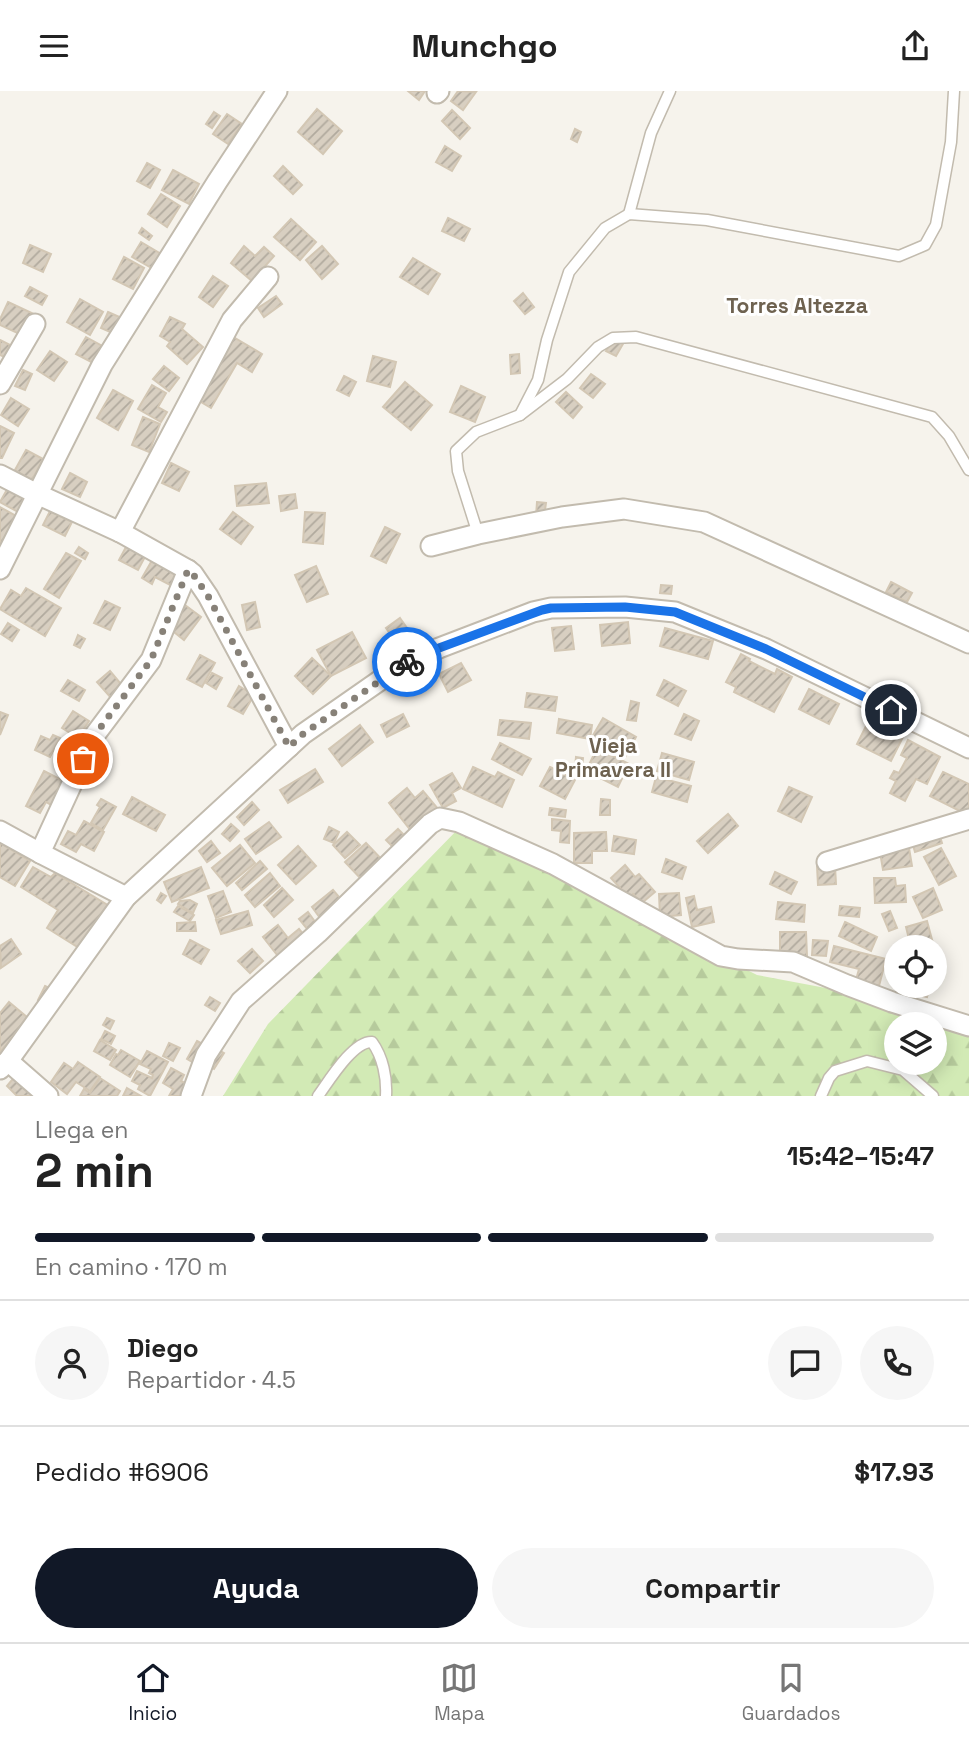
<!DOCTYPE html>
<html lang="es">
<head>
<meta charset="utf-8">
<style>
  :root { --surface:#fff; --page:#f6f6f6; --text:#222; --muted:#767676; --line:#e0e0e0; --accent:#111827 }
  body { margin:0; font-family:"Space Grotesk",sans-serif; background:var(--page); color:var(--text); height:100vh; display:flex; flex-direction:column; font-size:26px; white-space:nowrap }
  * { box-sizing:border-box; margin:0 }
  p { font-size:23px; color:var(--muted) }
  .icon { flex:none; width:38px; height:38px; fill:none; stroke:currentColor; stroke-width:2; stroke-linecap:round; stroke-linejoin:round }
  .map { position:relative; height:1005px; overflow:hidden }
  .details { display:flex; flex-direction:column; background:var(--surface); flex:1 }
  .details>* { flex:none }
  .fabs { position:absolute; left:884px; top:844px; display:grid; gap:14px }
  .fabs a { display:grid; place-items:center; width:63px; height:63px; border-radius:50%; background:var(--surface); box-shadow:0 4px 18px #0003; font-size:35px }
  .pin { position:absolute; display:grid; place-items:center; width:60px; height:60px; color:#fff; margin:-30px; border:4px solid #fff; border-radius:50%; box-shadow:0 2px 7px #0007 }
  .courier { position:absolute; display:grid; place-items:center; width:70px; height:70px; margin:-35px; border:5px solid #1a73e8; border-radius:50%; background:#fff; color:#222; box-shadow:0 2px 9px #0007 }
  .head em { font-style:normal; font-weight:700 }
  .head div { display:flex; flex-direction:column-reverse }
  .head { display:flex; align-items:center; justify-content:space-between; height:119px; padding:0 35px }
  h1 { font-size:46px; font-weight:700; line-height:52px }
  .bar { display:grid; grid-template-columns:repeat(4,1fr); gap:10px 7px; align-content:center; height:84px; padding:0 35px }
  .bar i { height:9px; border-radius:5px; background:var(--line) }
  .bar .current { background:var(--accent) }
  .bar p { grid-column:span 4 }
  .line { display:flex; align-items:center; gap:18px; padding:0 35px; border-top:2px solid var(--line) }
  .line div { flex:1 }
  .round { display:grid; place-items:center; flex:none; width:74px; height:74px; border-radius:37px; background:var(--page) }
  .action { display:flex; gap:14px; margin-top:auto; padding:14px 35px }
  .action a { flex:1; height:80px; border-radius:42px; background:var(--accent); color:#fff; font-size:28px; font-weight:700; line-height:80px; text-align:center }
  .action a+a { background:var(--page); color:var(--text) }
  header { display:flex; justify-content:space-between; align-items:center; height:91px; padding:0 35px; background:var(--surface); font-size:32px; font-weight:700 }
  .tab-bar { display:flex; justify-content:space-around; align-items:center; height:98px; border-top:2px solid var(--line); background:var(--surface); font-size:19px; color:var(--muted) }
  .tab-bar a { display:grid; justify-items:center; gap:4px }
  .tab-bar .current { color:var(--accent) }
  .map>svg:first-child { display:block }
</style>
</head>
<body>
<header><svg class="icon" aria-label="menu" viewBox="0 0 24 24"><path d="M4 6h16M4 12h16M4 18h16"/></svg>Munchgo<svg class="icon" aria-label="share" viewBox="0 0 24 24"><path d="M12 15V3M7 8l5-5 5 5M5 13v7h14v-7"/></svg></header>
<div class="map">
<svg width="969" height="1005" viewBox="0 0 969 1005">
  <defs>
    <pattern id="forest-firs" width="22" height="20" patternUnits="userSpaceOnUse" patternTransform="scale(1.75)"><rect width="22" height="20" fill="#d2eab5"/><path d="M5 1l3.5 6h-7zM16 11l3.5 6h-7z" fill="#b6ca9c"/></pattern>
    <pattern id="building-hatch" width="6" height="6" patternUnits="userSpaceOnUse" patternTransform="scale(1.75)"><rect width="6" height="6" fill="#d8cfc1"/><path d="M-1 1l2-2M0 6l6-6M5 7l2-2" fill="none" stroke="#b1aa9e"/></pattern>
  </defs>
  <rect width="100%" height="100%" fill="#f6f3ec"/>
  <path fill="url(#forest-firs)" fill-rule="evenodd" d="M461 735 757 884 863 904 969 941V1005H223L268 933ZM896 933H934V971H896Z"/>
  <g fill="url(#building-hatch)" stroke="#d3c7b4" stroke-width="2">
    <polygon points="408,0 425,0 419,9"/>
    <polygon points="458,0 476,1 463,19 451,10"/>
    <polygon points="317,18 342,40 323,63 298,41"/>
    <polygon points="452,19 470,37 460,48 442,30"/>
    <polygon points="214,21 220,25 212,37 206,33"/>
    <polygon points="227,23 242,33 228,53 213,43"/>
    <polygon points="575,38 581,41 577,51 571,48"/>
    <polygon points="445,55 461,65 452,80 436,71"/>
    <polygon points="147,72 160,79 150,97 137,90"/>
    <polygon points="283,75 302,94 293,103 274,85"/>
    <polygon points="173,79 199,93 189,113 162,99"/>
    <polygon points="161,103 180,115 167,136 148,123"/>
    <polygon points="448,127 470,138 464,150 442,140"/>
    <polygon points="291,128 316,151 300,169 274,146"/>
    <polygon points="142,137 152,145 149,149 139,142"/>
    <polygon points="141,151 163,164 155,179 132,166"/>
    <polygon points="30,154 51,163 43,181 23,172"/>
    <polygon points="244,155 255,165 264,156 274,165 252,190 231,172"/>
    <polygon points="322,155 338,173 322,188 306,169"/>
    <polygon points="124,166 144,177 133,198 113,188"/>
    <polygon points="413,167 440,183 428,203 400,186"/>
    <polygon points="213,185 228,195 213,216 199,206"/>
    <polygon points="30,196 47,205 42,214 25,205"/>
    <polygon points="523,202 534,216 525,223 514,210"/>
    <polygon points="276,205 282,213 264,226 258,217"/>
    <polygon points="80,208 103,221 90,244 67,231"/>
    <polygon points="8,211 36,224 26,246 0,234 0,228"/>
    <polygon points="108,221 124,228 117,244 101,237"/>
    <polygon points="170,226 185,233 182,238 203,256 187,273 167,255 170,251 160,245"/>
    <polygon points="230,244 262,263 252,281 237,272 211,317 194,307"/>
    <polygon points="86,246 104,256 95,273 76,263"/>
    <polygon points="614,248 623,253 616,265 606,260"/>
    <polygon points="0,249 10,254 4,266 0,264"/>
    <polygon points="50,260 67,271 54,290 37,279"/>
    <polygon points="519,263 520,282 511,283 510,264"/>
    <polygon points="373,265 396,271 390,296 367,290"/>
    <polygon points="164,275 179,287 169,300 153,288"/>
    <polygon points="23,279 32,283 25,299 15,295"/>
    <polygon points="591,283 605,293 593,307 580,297"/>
    <polygon points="344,285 356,291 349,305 337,299"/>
    <polygon points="405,291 432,314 411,339 383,316"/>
    <polygon points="152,294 166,302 158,316 167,321 161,331 138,318"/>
    <polygon points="461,295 485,306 475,331 450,321"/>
    <polygon points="113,299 133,310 118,339 97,327"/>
    <polygon points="566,301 582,316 573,327 556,311"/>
    <polygon points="11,307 29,318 18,335 1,324"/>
    <polygon points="143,326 160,333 149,361 132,354"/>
    <polygon points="0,335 14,342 2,367 0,367"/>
    <polygon points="26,359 43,368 32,389 15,379"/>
    <polygon points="171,372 189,381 179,400 162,392"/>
    <polygon points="70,382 87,391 80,406 62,398"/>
    <polygon points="266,392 269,412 237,415 235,395"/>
    <polygon points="10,393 28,403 18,421 0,411"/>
    <polygon points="295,403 297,417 281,420 279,405"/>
    <polygon points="537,411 546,412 544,426 536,425"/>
    <polygon points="0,416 16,425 1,453 0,453"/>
    <polygon points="50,420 72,431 65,445 43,434"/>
    <polygon points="233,421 253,436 241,453 220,438"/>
    <polygon points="305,421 325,422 323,453 303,451"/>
    <polygon points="385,436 400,443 386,472 371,465"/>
    <polygon points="127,454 146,464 138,479 119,469"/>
    <polygon points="79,456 88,462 85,468 75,462"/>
    <polygon points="66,462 81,470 59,507 44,498"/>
    <polygon points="155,464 181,478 172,495 155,486 152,493 142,487"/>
    <polygon points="316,475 328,503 307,511 295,484"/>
    <polygon points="891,491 912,502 907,511 886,501"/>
    <polygon points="661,494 672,495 671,503 660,502"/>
    <polygon points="26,497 61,517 45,545 0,518 11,499 21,505"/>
    <polygon points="105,510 120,517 110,539 94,532"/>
    <polygon points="255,511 260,536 247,539 242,514"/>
    <polygon points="185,514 201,526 184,549 169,537"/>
    <polygon points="400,527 412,544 398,554 386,537"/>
    <polygon points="628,531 630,552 602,555 600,534"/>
    <polygon points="8,532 19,539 12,550 1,543"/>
    <polygon points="571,535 574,558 555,560 552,537"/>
    <polygon points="665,537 713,550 708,568 660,555"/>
    <polygon points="352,541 366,567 331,585 317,559"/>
    <polygon points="78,544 85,548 80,557 74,554"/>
    <polygon points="741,563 750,568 749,570 775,583 777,578 792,586 774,621 734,601 736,596 726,591"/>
    <polygon points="200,564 215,572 202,596 187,588"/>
    <polygon points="312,567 331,585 313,603 295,585"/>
    <polygon points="461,572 471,589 448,601 439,583"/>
    <polygon points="110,580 125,598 113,609 97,591"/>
    <polygon points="212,582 222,587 216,598 206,592"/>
    <polygon points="68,589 85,599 79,610 61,600"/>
    <polygon points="664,589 686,600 678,615 657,604"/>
    <polygon points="239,595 254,604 243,623 228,615"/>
    <polygon points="809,598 839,613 829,633 799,618"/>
    <polygon points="527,602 557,606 555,620 525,616"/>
    <polygon points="631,610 639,612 636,630 627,629"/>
    <polygon points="73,620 89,630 78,647 62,637"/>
    <polygon points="0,621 8,624 0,644"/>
    <polygon points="403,623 409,635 387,646 381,634"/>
    <polygon points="684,623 699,630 691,649 675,643"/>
    <polygon points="603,627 636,646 626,665 592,646"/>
    <polygon points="559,628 592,634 590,648 557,642"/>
    <polygon points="500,629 531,632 529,648 498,644"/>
    <polygon points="869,629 903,646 891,670 857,653"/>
    <polygon points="360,634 373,651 342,675 329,658"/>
    <polygon points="53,644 60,647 50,666 35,659 41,645 50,649"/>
    <polygon points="908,649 940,666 927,693 916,688 905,710 890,702 896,690 890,687 894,680 899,682 907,667 901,664"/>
    <polygon points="500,652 531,668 522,684 492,668"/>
    <polygon points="597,657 629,673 618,696 586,680"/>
    <polygon points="662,662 694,671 689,689 657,680"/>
    <polygon points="576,666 583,667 582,677 575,676"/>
    <polygon points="473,676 495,686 498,681 514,689 502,716 463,698"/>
    <polygon points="550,676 575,689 565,708 540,695"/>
    <polygon points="315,678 323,691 288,712 280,699"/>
    <polygon points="44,680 71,694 58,718 46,711 40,722 26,715"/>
    <polygon points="943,681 969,693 969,721 968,724 930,705"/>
    <polygon points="452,682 461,697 452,702 456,710 443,717 430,694"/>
    <polygon points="656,686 691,695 687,711 652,701"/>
    <polygon points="789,696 812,706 801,731 778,720"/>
    <polygon points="407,697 415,707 423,700 439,719 412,741 389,712"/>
    <polygon points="132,706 165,724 156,740 123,723"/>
    <polygon points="101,708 116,716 103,739 91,732 100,716 97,714"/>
    <polygon points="601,708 610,709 610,724 600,724"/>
    <polygon points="252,711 259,719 244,734 237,726"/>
    <polygon points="550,717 566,719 565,726 549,724"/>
    <polygon points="728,723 738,735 708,762 697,750"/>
    <polygon points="552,728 570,730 569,752 560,751 561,740 552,739"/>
    <polygon points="84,730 104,741 94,760 81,753 76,761 61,753 68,740 76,744"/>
    <polygon points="269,731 281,746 256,763 245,748"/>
    <polygon points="231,733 239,740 230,750 222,743"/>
    <polygon points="329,736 339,741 334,752 324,748"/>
    <polygon points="398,738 407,747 395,758 386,749"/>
    <polygon points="347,741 360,754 345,767 333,754"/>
    <polygon points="606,741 607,760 592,760 592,772 574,772 574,742"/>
    <polygon points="939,742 942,752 915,761 912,751"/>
    <polygon points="614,745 636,749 634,763 612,760"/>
    <polygon points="211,750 220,762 207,771 199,760"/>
    <polygon points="908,751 912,775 883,779 879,755"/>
    <polygon points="0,752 30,770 15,795 0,786"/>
    <polygon points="366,752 387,774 366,793 345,771"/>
    <polygon points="240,754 255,772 227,795 212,777"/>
    <polygon points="298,755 316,775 296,793 278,774"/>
    <polygon points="941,757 956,785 939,794 924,766"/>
    <polygon points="666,768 686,776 682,788 662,781"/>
    <polygon points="260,770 267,778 242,799 236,792"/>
    <polygon points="625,774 635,786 639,783 655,801 642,812 633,803 629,807 611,787"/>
    <polygon points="817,775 835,775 836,793 818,794"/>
    <polygon points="33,776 51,786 55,782 111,816 84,860 47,837 58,819 21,796"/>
    <polygon points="201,776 209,797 172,811 164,791"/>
    <polygon points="775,781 797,791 791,803 770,793"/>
    <polygon points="270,782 280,795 255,816 245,804"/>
    <polygon points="874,787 895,787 896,795 905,794 906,811 875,812"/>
    <polygon points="282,797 293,809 274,826 264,814"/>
    <polygon points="933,797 942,819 923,827 913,806"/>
    <polygon points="333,799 345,813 323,831 312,816"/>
    <polygon points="223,800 231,821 216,827 208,805"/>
    <polygon points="161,802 166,805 161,812 157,809"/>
    <polygon points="679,802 681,824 660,826 659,803"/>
    <polygon points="694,805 697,819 711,816 714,831 692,836 686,807"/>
    <polygon points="190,809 197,813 193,822 178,813 180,810"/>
    <polygon points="778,811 805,814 804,831 776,828"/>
    <polygon points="178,815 194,824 190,830 174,821"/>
    <polygon points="840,815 860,817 859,826 839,824"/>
    <polygon points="248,820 252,834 221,843 216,829"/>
    <polygon points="890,820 897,837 889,840 882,823"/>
    <polygon points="308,821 316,832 308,839 299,828"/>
    <polygon points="927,830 934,856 911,856 906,836"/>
    <polygon points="195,831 196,840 177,840 177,832"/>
    <polygon points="845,831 877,846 871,860 839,845"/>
    <polygon points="278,834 288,847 299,838 304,844 281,869 263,846"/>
    <polygon points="780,841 806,841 807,865 780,865"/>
    <polygon points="11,848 21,863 1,877 0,855"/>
    <polygon points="190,849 209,859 201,873 183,863"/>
    <polygon points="813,849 828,850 826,865 812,864"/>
    <polygon points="834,855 886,868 879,895 856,889 859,878 830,871"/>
    <polygon points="252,858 263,870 250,882 238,870"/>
    <polygon points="900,894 930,894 927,906 899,900"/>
    <polygon points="45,895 53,899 46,913 38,909"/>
    <polygon points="210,906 220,912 215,920 205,914"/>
    <polygon points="9,911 28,927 0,961 0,922"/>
    <polygon points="107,927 114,930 110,938 103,934"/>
    <polygon points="105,940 115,945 111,953 101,948"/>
    <polygon points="100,949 116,959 110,969 94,960"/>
    <polygon points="197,950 208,956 197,974 187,968"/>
    <polygon points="169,952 180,957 173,970 163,965"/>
    <polygon points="213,956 224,962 214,978 204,972"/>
    <polygon points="121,959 140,970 130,986 110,974 116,963 118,964"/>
    <polygon points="147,960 168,971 150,1005 138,998 140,994 132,990 137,980 152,987 153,984 149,982 151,978 140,973"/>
    <polygon points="78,971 100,986 90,1000 76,991 67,1003 51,991 64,972 73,978"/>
    <polygon points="171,977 184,984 181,990 193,996 188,1005 169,1005 173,998 163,992"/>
    <polygon points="17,983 42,1005 17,1005 7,995"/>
    <polygon points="100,987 120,1000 117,1005 80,1005 84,998 90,1002"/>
    <polygon points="127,997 141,1005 123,1005"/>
  </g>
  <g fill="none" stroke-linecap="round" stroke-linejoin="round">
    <g stroke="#c2bbae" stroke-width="13">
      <g id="service">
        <polyline points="629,123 651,42 670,0"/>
        <polyline points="520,324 538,289 547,249 569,181 605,137 629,123 707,129 899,165 925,154 936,134 951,51 954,0"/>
        <polyline points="478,443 458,380 456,360 476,341 520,324 567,288 598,256 613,247 636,246 932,326 949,345 969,379"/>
        <path d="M318 1005C329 990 353 950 372 951 383 966 387 987 386 1005"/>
        <polyline points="821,1005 829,987 835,980 867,970 903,979 933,1005"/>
      </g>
    </g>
    <g stroke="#c2bbae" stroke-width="23">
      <g id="minor">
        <polyline points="437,2 439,0"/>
        <polyline points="0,293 35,233"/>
        <polyline points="0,384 37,403 120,441 188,479 193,483 208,505 289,656"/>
        <polyline points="120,441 232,229 268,186"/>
        <polyline points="431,455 478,443 562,426 624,418 704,431 969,552"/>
        <polyline points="0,478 102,274 217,91 277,0"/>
        <polyline points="0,740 40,762 126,806"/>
        <polyline points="40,762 94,645 151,569 188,479"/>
        <polyline points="827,771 969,728"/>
        <polyline points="8,970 48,1005"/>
        <polyline points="0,978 8,970 126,806 303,643 402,574 439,557 533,521 551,517 625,516 675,521 766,558 969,657"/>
        <polyline points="191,1005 206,964 241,910 318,842 430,733 440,727 459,731 553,773 721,865 738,868 793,871 847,894 892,911 969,935"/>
      </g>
    </g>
    <use href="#service" stroke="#fff" stroke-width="10"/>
    <use href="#minor" stroke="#fff" stroke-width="19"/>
  </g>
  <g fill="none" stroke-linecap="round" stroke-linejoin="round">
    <polyline stroke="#878178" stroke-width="7" stroke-dasharray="0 12.6" points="83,668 94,645 151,569 188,479 193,483 208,505 289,656 303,643 407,571"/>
    <polyline stroke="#1a73e8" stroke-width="9" points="407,571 439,557 542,519 551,517 625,516 675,521 766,558 891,619"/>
  </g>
  <g text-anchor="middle" stroke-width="6" stroke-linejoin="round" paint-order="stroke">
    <g font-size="21" font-weight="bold" fill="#6e6250" stroke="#fff">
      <text x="797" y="222">Torres Altezza</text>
      <text x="613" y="662">Vieja<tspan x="613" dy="24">Primavera II</tspan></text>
    </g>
  </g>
</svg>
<div class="fabs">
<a><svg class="icon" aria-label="locate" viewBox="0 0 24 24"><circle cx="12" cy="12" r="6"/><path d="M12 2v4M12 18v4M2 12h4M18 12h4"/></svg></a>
<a><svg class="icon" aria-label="layers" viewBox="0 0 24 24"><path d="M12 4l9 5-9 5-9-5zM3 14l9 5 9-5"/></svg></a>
</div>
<div class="pin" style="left:83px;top:668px;background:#ea580c"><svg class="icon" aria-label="bag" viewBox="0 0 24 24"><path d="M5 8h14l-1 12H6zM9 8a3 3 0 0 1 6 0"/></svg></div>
<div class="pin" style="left:891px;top:619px;background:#1f2937"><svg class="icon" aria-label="home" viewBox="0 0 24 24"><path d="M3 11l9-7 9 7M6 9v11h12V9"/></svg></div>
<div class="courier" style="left:407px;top:571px"><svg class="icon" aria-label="bike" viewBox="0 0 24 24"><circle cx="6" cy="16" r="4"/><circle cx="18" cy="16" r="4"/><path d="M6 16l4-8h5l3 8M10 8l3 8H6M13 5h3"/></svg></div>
</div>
<section class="details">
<div class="head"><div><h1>2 min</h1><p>Llega en</p></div><em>15:42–15:47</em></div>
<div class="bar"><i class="current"></i><i class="current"></i><i class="current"></i><i></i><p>En camino · 170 m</p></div>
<div class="line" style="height:126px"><a class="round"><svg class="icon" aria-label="person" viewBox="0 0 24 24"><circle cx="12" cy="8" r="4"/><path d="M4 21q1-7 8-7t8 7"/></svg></a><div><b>Diego</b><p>Repartidor · 4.5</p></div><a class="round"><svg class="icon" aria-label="chat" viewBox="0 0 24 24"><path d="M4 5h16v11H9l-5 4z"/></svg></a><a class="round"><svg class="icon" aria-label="phone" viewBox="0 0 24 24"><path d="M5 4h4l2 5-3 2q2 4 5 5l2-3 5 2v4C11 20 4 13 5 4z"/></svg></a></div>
<div class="line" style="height:91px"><div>Pedido #6906</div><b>$17.93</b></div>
<div class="action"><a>Ayuda</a><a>Compartir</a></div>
</section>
<nav class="tab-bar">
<a class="current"><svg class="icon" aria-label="home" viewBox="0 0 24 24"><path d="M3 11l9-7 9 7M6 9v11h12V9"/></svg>Inicio</a>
<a><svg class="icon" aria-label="map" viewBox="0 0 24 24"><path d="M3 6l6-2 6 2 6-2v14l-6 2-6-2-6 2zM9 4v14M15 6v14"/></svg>Mapa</a>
<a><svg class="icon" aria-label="saved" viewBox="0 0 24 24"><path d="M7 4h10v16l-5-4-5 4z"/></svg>Guardados</a>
</nav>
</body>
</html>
